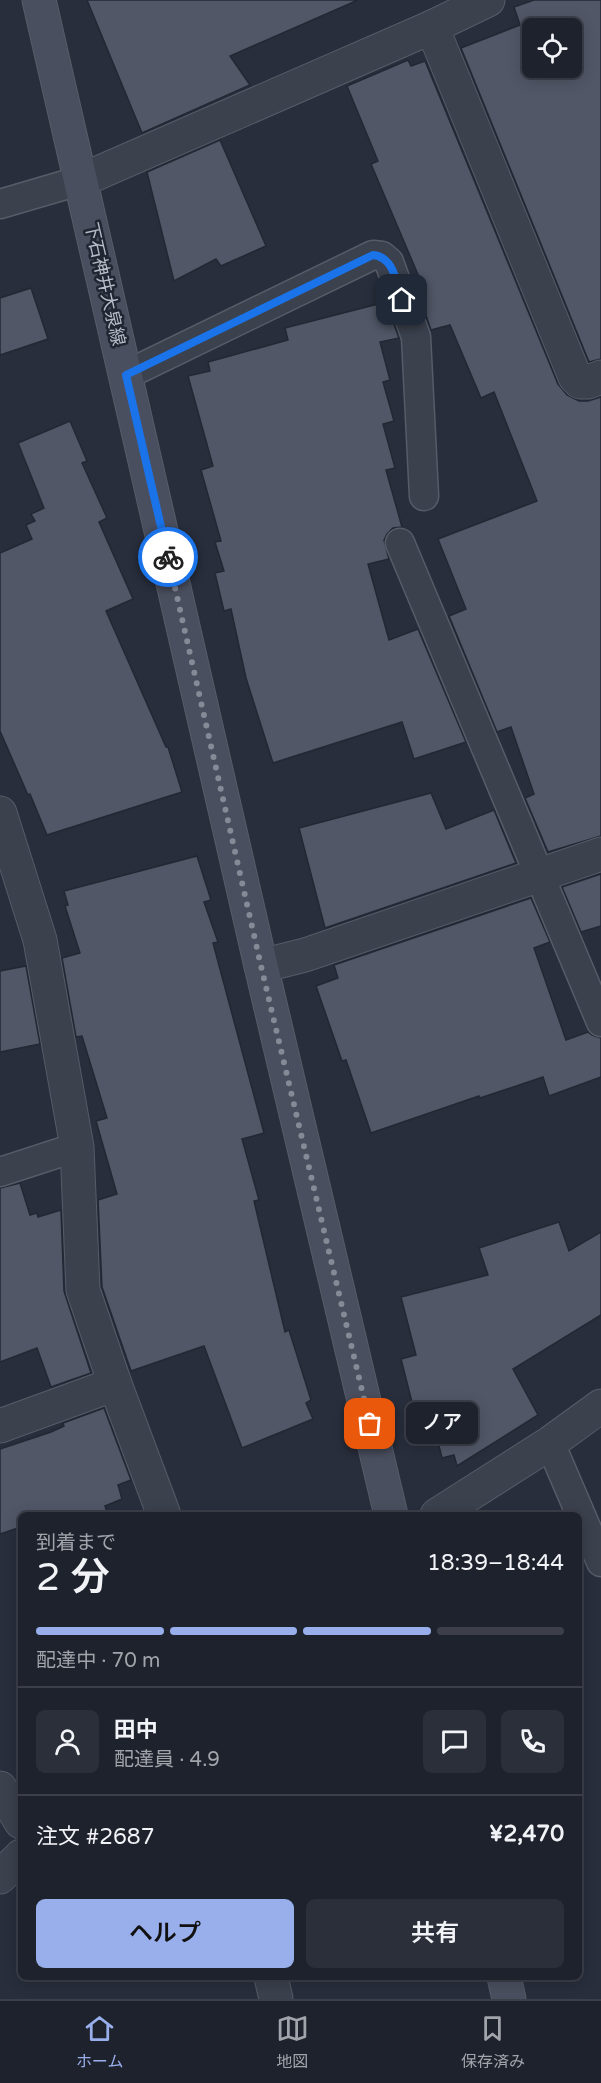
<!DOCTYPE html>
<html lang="ja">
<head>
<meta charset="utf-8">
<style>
  :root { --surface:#1e222d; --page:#2b2f39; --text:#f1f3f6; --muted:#a1a4aa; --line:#3c3f49; --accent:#98afec }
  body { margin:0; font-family:"Varela Round","Noto Sans JP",sans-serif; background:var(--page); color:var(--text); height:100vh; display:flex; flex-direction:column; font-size:22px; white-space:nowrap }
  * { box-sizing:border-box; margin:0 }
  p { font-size:20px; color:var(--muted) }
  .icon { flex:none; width:33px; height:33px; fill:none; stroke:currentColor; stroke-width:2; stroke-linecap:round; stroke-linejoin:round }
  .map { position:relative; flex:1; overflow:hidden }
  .drawer { position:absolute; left:18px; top:1512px; width:564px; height:468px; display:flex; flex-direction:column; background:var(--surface); border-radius:9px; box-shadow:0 3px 15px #0003,0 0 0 2px var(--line) }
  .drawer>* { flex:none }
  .tools { position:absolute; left:522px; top:18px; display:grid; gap:12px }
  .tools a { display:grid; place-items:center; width:60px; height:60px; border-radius:9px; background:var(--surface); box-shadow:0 3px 15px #0003,0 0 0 2px var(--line); font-size:30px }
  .pin { position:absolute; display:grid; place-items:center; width:51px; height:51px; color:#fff; margin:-26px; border-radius:12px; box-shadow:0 3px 9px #0006 }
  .courier { position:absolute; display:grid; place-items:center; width:60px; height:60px; margin:-30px; border:4px solid #1a73e8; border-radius:50%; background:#fff; color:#222; box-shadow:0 2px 8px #0007 }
  .bubble { position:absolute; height:42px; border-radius:9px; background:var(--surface); box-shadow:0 3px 15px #0003,0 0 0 2px var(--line); font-size:20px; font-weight:600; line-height:42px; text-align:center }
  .headline em { font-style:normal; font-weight:600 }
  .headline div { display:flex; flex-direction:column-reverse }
  .headline { display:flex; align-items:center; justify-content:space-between; height:102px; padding:0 18px }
  h1 { font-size:39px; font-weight:600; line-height:45px }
  .bar { display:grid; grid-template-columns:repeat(4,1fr); gap:9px 6px; align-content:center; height:72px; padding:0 18px }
  .bar i { height:8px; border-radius:4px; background:var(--line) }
  .bar .selected { background:var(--accent) }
  .bar p { grid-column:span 4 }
  .line { display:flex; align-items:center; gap:15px; padding:0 18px; border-top:2px solid var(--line) }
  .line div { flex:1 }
  .round { display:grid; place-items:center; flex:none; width:63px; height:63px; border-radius:9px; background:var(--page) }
  .cta { display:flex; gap:12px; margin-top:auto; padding:12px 18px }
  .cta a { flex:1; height:69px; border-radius:9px; background:var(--accent); color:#111; font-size:24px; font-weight:600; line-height:69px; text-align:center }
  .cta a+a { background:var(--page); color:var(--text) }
  .tab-bar { display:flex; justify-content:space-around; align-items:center; height:84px; border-top:2px solid var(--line); background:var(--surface); font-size:16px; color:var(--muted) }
  .tab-bar a { display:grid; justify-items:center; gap:3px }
  .tab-bar .selected { color:var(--accent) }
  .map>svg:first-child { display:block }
</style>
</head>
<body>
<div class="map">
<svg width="601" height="1999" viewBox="0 0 601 1999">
  <rect width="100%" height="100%" fill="#282e3c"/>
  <g fill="#515767" stroke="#222834" stroke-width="1.5" fill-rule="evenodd">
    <polygon points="87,0 358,0 230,56 250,85 142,133"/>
    <path d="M534 0H601V359L589 362 461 48 520 25 514 7ZM532 28H572V68H532Z"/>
    <polygon points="408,60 411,66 425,61 558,384 567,395 579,401 588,401 601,397 601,836 548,852 525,798 534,794 511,727 497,732 449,616 466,609 438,539 537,501 494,392 481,398 450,325 431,330 418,293 425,291 371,164 378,161 347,86"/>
    <polygon points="220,140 266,246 221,266 216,259 174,281 147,172"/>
    <polygon points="31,288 48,339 0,355 0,298"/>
    <polygon points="386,302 399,338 380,342 390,380 383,382 394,421 383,424 395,468 386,470 402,527 393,528 387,534 384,540 389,559 368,564 389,640 418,629 466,742 414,759 402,722 273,763 246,678 231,609 224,611 215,573 224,571 215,542 221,541 201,470 213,466 188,376 210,371 208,362 288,340 285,328"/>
    <polygon points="70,421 87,461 82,463 107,518 99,522 133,599 106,611 166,747 168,747 182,792 47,835 30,794 28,795 0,731 0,553 32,539 26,525 35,521 31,514 44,508 18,443"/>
    <polygon points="431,793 446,829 494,810 516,863 325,928 299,828"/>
    <polygon points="197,856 211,900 204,902 218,942 213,943 264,1133 242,1139 259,1200 254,1201 285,1332 289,1330 311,1400 306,1403 313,1419 242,1448 204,1346 131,1371 102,1287 98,1200 117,1194 96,1121 107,1118 82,1036 76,1037 62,958 80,953 65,906 68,905 64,891"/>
    <polygon points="601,874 601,926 581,932 562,887"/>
    <polygon points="531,898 550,942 534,948 566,1040 588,1032 592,1035 601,1038 601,1077 549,1096 543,1077 480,1098 479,1096 371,1133 346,1060 342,1061 316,986 338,978 334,965"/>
    <polygon points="26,966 40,1044 0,1052 0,971"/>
    <polygon points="20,1183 30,1215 37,1213 38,1217 61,1210 64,1291 91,1373 51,1387 37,1348 0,1362 0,1188"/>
    <polygon points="559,1222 569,1251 601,1232 601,1315 513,1369 538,1415 457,1466 454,1455 442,1458 430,1410 415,1414 401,1359 416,1355 401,1297 488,1275 479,1248"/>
    <polygon points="104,1408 131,1480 118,1485 122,1499 105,1506 108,1515 21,1515 21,1527 0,1534 0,1449 51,1432 64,1426 63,1423"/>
  </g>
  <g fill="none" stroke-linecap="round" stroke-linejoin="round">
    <g stroke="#565c68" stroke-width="31">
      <g id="lane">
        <polyline points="0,204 82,180"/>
        <polyline points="126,375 373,255 382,256 389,262 416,337 424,496"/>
        <polyline points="400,543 601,1022"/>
        <polyline points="0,1172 77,1147"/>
        <polyline points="550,1443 601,1562"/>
      </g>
    </g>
    <g stroke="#565c68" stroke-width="35">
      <g id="street">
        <polyline points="432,27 575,377 580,382 588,382 601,377"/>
        <polyline points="82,180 432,27 488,0"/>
        <polyline points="0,813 40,940 77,1147 83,1290 115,1384 164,1515"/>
        <polyline points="261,966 305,955 601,854"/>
        <polyline points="0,1426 115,1384"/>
        <polyline points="437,1515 550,1443 601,1406"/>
        <polyline points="0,1788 21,1822"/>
        <polyline points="0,1877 21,1856"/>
        <polyline points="271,1977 276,1999"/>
      </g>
    </g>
    <g stroke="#565c68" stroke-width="35">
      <g id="secondary">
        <polyline points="39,0 261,966 391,1515"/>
        <polyline points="504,1977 509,1999"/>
      </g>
    </g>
    <use href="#lane" stroke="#3b414d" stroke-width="28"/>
    <use href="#street" stroke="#3b414d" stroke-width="33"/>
    <use href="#secondary" stroke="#4a4f5f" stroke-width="33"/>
  </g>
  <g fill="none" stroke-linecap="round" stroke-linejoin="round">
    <polyline stroke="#858a97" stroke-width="6" stroke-dasharray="0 10.8" points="168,557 261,966 370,1424"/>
    <path stroke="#1a73e8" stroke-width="8" d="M168 557 126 375 373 255C394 257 396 282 402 300"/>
  </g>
  <g text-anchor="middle" stroke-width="5" stroke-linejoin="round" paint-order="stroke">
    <g font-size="18" fill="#b7bcc8" stroke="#202632">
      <text transform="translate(105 284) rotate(77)" y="6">下石神井大泉線</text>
    </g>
  </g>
</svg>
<div class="tools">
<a><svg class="icon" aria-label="locate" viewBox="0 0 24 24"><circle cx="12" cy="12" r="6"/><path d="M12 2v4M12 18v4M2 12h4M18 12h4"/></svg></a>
</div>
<div class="pin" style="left:370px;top:1424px;background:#ea580c"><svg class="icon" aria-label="bag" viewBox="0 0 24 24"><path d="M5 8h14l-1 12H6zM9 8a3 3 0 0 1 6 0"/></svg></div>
<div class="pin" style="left:402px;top:300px;background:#1f2937"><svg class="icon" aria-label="home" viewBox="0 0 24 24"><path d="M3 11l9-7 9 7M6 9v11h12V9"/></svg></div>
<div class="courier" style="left:168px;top:557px"><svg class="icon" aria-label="bike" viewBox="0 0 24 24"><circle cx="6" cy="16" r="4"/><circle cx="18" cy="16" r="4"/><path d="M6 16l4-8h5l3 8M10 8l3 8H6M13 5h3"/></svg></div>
<div class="bubble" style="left:406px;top:1402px;width:72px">ノア</div>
<section class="drawer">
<div class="headline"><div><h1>2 分</h1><p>到着まで</p></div><em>18:39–18:44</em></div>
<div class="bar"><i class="selected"></i><i class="selected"></i><i class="selected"></i><i></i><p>配達中 · 70 m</p></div>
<div class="line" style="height:108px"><a class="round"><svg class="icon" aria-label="person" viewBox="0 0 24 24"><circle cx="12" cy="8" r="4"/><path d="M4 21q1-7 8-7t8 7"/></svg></a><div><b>田中</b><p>配達員 · 4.9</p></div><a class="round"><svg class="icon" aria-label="chat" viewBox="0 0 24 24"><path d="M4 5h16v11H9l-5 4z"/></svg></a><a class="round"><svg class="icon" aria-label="phone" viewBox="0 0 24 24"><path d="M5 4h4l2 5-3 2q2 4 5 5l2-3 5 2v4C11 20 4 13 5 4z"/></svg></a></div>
<div class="line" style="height:78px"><div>注文 #2687</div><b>¥2,470</b></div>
<div class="cta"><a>ヘルプ</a><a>共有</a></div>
</section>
</div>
<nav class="tab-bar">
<a class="selected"><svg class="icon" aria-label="home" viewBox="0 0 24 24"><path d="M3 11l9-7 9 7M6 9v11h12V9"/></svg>ホーム</a>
<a><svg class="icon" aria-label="map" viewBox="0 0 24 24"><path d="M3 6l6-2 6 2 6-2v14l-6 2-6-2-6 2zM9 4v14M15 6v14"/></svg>地図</a>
<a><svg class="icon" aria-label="saved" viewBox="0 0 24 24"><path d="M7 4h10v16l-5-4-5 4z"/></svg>保存済み</a>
</nav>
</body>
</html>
